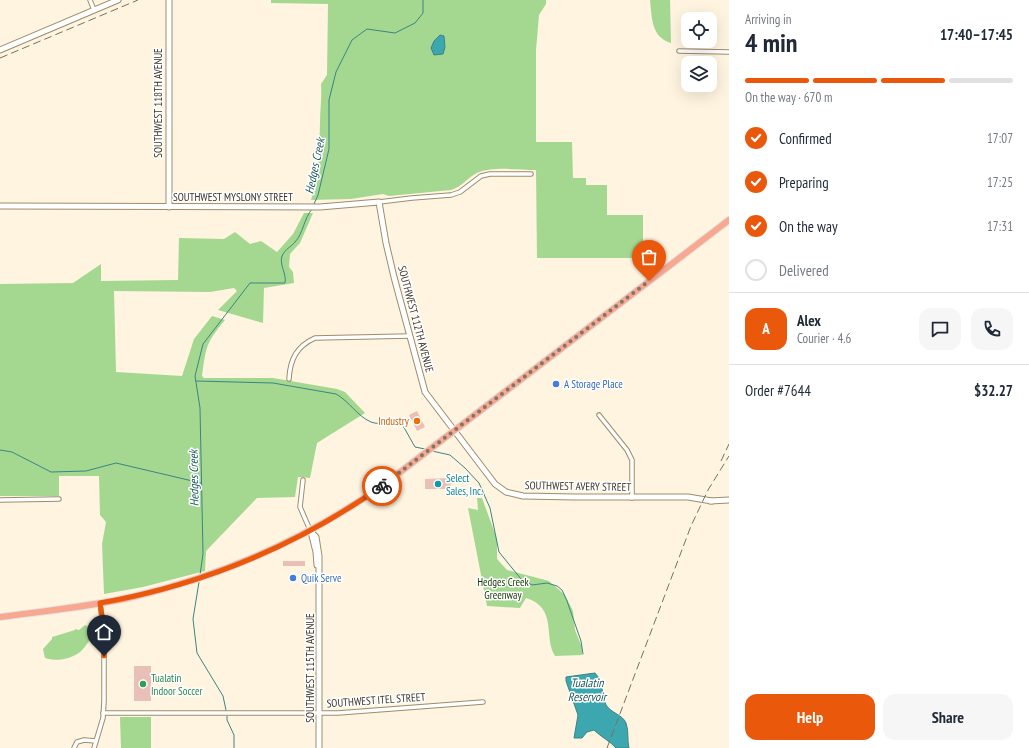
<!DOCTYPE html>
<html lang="en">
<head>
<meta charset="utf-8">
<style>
  :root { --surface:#fff; --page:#f6f6f7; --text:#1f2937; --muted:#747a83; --line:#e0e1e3; --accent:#ea580c }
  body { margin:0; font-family:"PT Sans Narrow",sans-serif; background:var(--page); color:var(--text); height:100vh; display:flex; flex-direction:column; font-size:15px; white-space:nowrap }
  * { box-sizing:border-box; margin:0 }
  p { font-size:13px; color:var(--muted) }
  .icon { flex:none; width:22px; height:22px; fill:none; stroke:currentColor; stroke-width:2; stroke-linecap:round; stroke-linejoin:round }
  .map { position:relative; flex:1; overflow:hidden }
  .sheet { display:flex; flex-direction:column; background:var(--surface); width:300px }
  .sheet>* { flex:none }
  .controls { position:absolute; left:681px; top:12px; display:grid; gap:8px }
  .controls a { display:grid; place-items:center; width:36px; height:36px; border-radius:8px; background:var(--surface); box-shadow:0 4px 16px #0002; font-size:20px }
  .pin { position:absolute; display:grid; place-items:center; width:34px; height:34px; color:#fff; margin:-41px -17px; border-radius:50% 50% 50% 0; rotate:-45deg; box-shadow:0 0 4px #0007 }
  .pin .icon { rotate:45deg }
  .courier { position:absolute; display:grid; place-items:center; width:40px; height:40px; margin:-20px; border:3px solid #ea580c; border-radius:50%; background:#fff; color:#222; box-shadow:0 1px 5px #0007 }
  .overview em { font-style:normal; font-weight:800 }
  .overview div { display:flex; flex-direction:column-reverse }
  .overview { display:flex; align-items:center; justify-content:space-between; height:68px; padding:0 16px }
  h1 { font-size:26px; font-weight:800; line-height:30px }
  .bar { display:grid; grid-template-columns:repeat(4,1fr); gap:6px 4px; align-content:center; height:48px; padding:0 16px }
  .bar i { height:5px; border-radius:3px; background:var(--line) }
  .bar .selected { background:var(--accent) }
  .bar p { grid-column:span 4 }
  .line { display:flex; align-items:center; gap:10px; padding:0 16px; border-top:1px solid var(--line) }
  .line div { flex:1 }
  .round { display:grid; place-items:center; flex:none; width:42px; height:42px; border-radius:12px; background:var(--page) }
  ol { padding:0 16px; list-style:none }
  li { display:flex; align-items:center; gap:12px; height:44px }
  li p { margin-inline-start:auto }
  li .icon { padding:4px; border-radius:50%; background:var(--accent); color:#fff; stroke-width:4 }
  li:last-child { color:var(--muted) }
  li i { width:22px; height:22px; border:2px solid var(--line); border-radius:50% }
  .cta { display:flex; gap:8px; margin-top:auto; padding:8px 16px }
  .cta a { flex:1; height:46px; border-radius:12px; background:var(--accent); color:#fff; font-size:16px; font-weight:800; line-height:46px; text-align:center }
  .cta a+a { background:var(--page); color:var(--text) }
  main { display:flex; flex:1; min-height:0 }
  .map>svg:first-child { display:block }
</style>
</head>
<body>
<main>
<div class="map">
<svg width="729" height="748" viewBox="0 0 729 748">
  <rect width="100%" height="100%" fill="#fff4df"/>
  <g fill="#a4d890">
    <path d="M271 0H546V4L539 15 536 50V142H572L573 178H586V185H607V215H643V258H537L536 170C518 170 494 166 477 173 467 178 462 187 451 190L389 196 383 194 351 199 311 200C320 176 319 149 320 124 320 110 322 97 321 84L327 75 328 4 271 3Z"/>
    <path d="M650 0H670L671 43C651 37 652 18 650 0Z"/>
    <path d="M304 213H313L300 243 290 254 289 267 293 272 294 283 264 288 263 323 218 310 237 291 234 288 210 292 114 291 116 372 182 376 194 339 212 316 225 320C206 343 206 346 202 376L204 378H273L337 389 345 392 365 413 317 443 310 478 298 477 295 497 257 498 206 551 205 571 143 587 104 594 102 544 106 522 100 515 99 476H59V496H0V284L73 283 101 264V281L178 280 179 238 224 239 235 232 250 244 261 241 277 252 293 234Z"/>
    <path d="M477 498H482L497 539V559L507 570 549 581 565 595 573 611 575 630 582 647V655L555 656C543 637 558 608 526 598L520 608 487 606 468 508 478 510Z"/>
    <path d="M85 625 89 627 91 639C87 643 85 648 80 652 71 659 57 662 45 658L43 649 52 639V637L75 630V629L79 630Z"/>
    <polygon points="120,717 151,717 151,748 121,748"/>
  </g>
  <g fill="#3ca7ae" stroke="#3c8485">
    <polygon points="440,35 444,36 445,47 443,54 434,55 431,48 434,41"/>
    <path d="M595 673C604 682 601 695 606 705 611 713 623 715 626 723 629 731 627 740 629 748H616C610 741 601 737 594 730L587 732 582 738H574L578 715 566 681V677Z"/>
  </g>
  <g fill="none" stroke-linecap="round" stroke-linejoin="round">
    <g stroke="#3c8485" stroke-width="1">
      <polyline points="314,204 318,195 329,149 329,100 336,72 352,40 367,29 395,33 415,23 423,13 423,0"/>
      <path d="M196 381 273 383 336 394C349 401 357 416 371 422 381 426 392 420 402 424L415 447 425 449"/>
      <polyline points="0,450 12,452 51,472 86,471 116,463 201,483"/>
      <polyline points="432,451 450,455 465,468 479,483 490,508 499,552 521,579 532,585 547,583 557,586 562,590 567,601 581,641 583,654"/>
      <path d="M200 575 203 554 200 408 195 376 203 344 250 283H285C287 274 279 265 282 256 285 249 291 247 295 242 303 234 304 218 312 209"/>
      <polyline points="199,582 193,619 197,653 223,696 226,710"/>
      <polyline points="227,716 227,720 234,735 234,748"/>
    </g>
  </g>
  <g fill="#e9c0b7">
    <polygon points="417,411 425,427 417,431 409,415"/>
    <polygon points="450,478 451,489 425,489 425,479"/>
    <rect x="283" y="561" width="22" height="5"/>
    <rect x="134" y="666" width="17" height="35"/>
  </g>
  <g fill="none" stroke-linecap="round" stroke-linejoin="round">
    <g stroke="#9d8c6c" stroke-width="5.5">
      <g id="street">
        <polyline points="90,0 94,10"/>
        <polyline points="679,51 729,52"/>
        <polyline points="379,202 412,198 451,195 460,192 481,176 490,174 531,174"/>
        <path d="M289 379C290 359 297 346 315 338L410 336"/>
        <polyline points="599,415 627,450 632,460 632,498"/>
        <polyline points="303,480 300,507 310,530"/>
        <polyline points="0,500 59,499"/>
        <polyline points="103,713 338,713 483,702"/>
        <polyline points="74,748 77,742 84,740 96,741"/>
        <polyline points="94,748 103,718 104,701 104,636 100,603"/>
      </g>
    </g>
    <g stroke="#9d8c6c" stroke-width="7">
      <g id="secondary">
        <polyline points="169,0 169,207"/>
        <polyline points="0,50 118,0"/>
        <polyline points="0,206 320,207 379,202 386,243 394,277 425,392 495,484 506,492 523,496 575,497 688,497 712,501"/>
        <polyline points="710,501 729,500"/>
        <polyline points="310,531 316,537 319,556 319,748"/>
        <polyline points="311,532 316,552 317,565"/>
      </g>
    </g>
    <g stroke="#e4e2e1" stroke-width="8">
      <path id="highway" d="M0 617C44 611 89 607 132 597 222 576 306 539 382 486L729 220"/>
    </g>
    <use href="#street" stroke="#fff" stroke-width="3.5"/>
    <use href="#secondary" stroke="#fff" stroke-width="5"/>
    <use href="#highway" stroke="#f8a891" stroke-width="6"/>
    <g stroke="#797061" stroke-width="1" stroke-dasharray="8 4" stroke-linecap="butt">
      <polyline points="0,58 138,0"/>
      <polyline points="721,461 729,444"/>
      <polyline points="607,748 691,526 708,490 729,456"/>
    </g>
  </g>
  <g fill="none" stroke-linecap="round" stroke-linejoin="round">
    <polyline stroke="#807767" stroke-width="4" stroke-dasharray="0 7.2" points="382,486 649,281"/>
    <path stroke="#ea580c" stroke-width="5" d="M104 656 103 622 100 603C202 585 297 546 382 486"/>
  </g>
  <g fill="#3f7fe0" stroke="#fff" stroke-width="1.5">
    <circle cx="556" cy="384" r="4"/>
    <circle cx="293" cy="578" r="4"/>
  </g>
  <circle fill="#e8710a" stroke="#fff" stroke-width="1.5" cx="417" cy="421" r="4"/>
  <circle fill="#0f9aa8" stroke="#fff" stroke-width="1.5" cx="438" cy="484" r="4"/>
  <circle fill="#2e9e5b" stroke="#fff" stroke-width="1.5" cx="143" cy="684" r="4"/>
  <g text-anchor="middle" stroke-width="3" stroke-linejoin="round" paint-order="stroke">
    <g font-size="11" fill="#3b3326" stroke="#fff">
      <text transform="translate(158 103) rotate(-90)" y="4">SOUTHWEST 118TH AVENUE</text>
      <text x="233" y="201">SOUTHWEST MYSLONY STREET</text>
      <text transform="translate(416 319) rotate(75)" y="4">SOUTHWEST 112TH AVENUE</text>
      <text transform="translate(578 486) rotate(1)" y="4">SOUTHWEST AVERY STREET</text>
      <text transform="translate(310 668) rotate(-90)" y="4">SOUTHWEST 115TH AVENUE</text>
      <text transform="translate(376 700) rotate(-4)" y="4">SOUTHWEST ITEL STREET</text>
    </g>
    <g font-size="11" fill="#366cbe" stroke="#fff" text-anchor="start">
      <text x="564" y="388">A Storage Place</text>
      <text x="301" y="582">Quik Serve</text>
    </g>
    <g font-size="11" fill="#c56008" stroke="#fff" text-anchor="end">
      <text x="409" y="425">Industry</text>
    </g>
    <g font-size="11" fill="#0d838f" stroke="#fff" text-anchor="start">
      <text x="446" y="482">Select<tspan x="446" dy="13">Sales, Inc.</tspan></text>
    </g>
    <g font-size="11" fill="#143801" stroke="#fff">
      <text x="503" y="586">Hedges Creek<tspan x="503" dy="13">Greenway</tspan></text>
    </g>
    <g font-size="11" fill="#27864d" stroke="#fff" text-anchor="start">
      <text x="151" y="682">Tualatin<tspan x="151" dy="13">Indoor Soccer</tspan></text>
    </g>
    <g font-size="12" font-style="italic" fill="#1e595d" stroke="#fff">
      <text transform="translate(315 166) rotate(-78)" y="4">Hedges Creek</text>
      <text transform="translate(194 478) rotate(-91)" y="4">Hedges Creek</text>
      <text x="587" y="687">Tualatin<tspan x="587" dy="14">Reservoir</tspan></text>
    </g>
  </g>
</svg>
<div class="controls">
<a><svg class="icon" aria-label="locate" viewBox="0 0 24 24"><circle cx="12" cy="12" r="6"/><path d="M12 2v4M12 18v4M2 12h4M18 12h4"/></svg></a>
<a><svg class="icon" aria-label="layers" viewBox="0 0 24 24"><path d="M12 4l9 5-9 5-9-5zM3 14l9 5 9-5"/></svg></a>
</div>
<div class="pin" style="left:649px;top:281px;background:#ea580c"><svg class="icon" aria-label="bag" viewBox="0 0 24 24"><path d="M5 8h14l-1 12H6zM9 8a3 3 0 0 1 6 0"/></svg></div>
<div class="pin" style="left:104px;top:656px;background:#1f2937"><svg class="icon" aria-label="home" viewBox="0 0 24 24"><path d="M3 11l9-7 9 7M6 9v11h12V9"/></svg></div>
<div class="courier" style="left:382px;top:486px"><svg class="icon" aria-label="bike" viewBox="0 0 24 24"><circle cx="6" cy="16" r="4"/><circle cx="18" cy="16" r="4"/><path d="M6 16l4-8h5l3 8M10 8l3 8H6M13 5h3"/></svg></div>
</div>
<section class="sheet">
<div class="overview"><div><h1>4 min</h1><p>Arriving in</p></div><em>17:40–17:45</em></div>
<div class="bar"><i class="selected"></i><i class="selected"></i><i class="selected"></i><i></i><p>On the way · 670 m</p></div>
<ol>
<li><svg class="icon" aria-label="check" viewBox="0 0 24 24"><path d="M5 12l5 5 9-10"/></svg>Confirmed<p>17:07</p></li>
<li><svg class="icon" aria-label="check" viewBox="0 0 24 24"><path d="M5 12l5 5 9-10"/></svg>Preparing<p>17:25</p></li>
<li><svg class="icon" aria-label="check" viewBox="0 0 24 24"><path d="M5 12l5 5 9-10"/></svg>On the way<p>17:31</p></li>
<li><i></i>Delivered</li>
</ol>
<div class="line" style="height:72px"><b class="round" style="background:var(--accent);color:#fff">A</b><div><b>Alex</b><p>Courier · 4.6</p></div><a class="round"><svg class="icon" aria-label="chat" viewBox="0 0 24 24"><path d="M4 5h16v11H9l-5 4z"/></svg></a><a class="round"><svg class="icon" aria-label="phone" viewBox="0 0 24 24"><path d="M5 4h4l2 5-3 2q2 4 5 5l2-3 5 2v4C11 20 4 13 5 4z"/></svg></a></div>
<div class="line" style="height:52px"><div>Order #7644</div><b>$32.27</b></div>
<div class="cta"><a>Help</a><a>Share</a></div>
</section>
</main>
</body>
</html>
